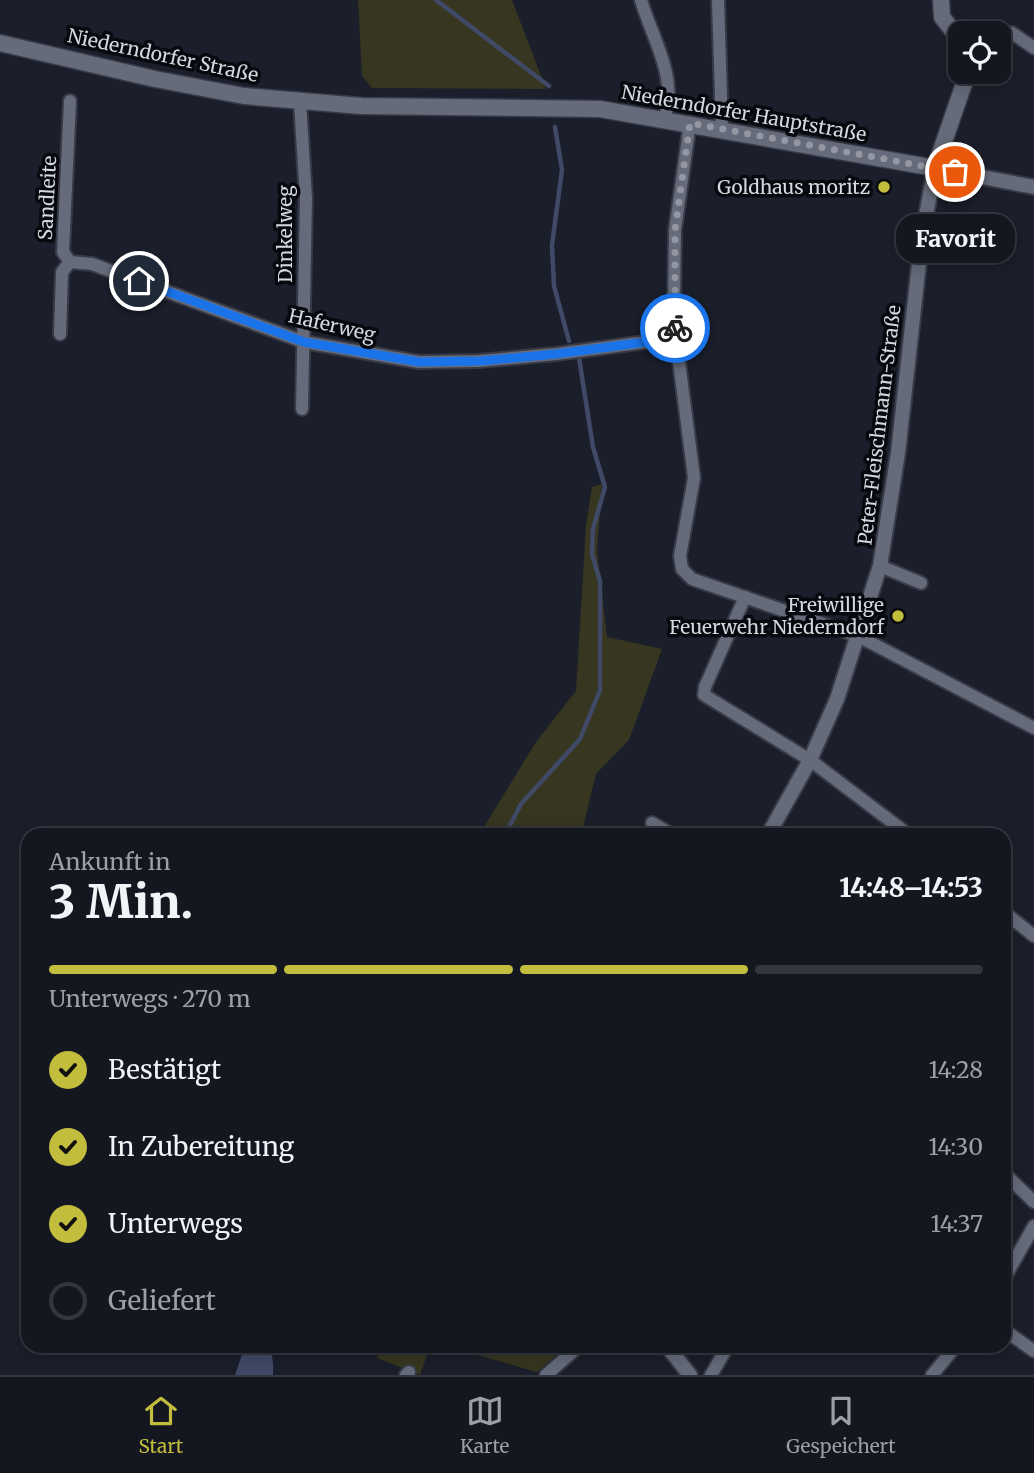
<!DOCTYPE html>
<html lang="de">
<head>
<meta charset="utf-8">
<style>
  :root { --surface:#141720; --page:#21242d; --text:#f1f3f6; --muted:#9d9fa5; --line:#33363e; --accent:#c3bd3e }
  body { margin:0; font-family:Merriweather,serif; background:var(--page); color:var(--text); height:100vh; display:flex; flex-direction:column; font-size:26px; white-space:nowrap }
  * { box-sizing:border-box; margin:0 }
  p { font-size:23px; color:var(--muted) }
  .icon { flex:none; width:38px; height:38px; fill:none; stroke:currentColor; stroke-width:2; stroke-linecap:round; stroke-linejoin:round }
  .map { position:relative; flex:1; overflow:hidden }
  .panel { position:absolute; left:21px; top:828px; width:990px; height:525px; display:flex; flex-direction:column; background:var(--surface); border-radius:21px; box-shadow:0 4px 18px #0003,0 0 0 2px var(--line) }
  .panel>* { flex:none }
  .buttons { position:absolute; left:948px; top:21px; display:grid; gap:14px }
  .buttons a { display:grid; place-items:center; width:63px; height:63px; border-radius:14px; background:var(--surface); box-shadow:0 4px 18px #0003,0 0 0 2px var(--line); font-size:35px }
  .pin { position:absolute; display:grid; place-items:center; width:60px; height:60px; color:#fff; margin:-30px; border:4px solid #fff; border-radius:50%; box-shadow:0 2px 7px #0007 }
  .courier { position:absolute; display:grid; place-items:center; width:70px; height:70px; margin:-35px; border:5px solid #1a73e8; border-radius:50%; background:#fff; color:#222; box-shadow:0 2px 9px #0007 }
  .bubble { position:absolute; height:49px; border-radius:21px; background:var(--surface); box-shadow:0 4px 18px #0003,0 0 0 2px var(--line); font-size:23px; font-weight:800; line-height:49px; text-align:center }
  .head em { font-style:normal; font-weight:800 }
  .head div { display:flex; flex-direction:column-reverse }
  .head { display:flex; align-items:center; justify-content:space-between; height:119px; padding:0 28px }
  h1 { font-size:46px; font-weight:800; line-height:52px }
  .bar { display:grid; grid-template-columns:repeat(4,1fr); gap:10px 7px; align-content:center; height:84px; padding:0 28px }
  .bar i { height:9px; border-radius:5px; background:var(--line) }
  .bar .on { background:var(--accent) }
  .bar p { grid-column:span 4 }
  ol { padding:0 28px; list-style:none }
  li { display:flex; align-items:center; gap:21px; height:77px }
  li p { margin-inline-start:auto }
  li .icon { padding:7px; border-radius:50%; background:var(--accent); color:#111; stroke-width:4 }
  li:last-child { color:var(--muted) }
  li i { width:38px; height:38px; border:4px solid var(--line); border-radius:50% }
  .menu { display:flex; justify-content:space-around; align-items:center; height:98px; border-top:2px solid var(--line); background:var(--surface); font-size:19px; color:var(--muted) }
  .menu a { display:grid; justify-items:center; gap:4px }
  .menu .on { color:var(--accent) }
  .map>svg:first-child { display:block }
</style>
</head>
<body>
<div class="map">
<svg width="1034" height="1375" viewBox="0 0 1034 1375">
  <rect width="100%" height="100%" fill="#1b1f2b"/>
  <g fill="#373620">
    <polygon points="358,0 512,0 546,89 372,88 362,76"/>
    <polygon points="602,484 597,551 607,637 662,649 629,740 596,774 581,835 479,835 536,742 576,691 586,525 592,487"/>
    <polygon points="383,1346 430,1346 420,1375 377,1358"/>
    <polygon points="457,1346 545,1346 555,1356 537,1372 460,1350"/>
  </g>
  <path fill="#404966" d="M245 1346H267C274 1354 273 1365 273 1375H235Z"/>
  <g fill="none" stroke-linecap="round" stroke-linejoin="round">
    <g stroke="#404966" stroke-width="4.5">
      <polyline points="436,0 549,86"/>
      <polyline points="555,127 562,170 552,245 554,286 569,341"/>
      <polyline points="505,835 521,804 580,739 600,690 600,581 592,554 593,529 605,487 593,447 579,358"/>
    </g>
    <g stroke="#383a45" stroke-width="16">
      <g id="minor">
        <path d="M641 0C652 38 679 79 664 119"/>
        <polyline points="718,0 722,129"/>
        <polyline points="988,33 1012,33 1034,48"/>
        <polyline points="300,102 306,199 302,409"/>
        <polyline points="690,123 675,230 674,308 676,338 694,478 680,556 682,569 692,579 858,636 1034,728"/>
        <polyline points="70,262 92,264 304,342 419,362 479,361 556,354 676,338"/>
        <polyline points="60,334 62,272 70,262 63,252 70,101"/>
        <polyline points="880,566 921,583"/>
        <polyline points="745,597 705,687 704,695 810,760 909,835"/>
        <polyline points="652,823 673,835"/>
        <polyline points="1004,912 1034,936"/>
        <polyline points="1004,1173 1034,1202"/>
        <polyline points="1004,1279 1034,1226"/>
        <polyline points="1004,1330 1034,1351"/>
        <polyline points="406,1375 409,1372"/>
        <polyline points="546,1375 579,1346"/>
        <polyline points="711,1375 728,1346"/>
        <polyline points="932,1375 956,1346"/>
      </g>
    </g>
    <g stroke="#383a45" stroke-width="18">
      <g id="tertiary">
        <polyline points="768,835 810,760 837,699 880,566 898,453 922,236 935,168 1034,187"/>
        <polyline points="667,1346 690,1375"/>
      </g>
    </g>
    <g stroke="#383a45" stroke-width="19">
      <g id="secondary">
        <polyline points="941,0 942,17 961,41"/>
        <polyline points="0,43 155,79 244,96 361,106 600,109 935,168 968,72"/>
      </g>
    </g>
    <use href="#minor" stroke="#656b7a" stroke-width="12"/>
    <use href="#tertiary" stroke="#656b7a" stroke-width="14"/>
    <use href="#secondary" stroke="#656b7a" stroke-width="16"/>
  </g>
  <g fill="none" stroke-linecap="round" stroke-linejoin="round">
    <polyline stroke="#9497a1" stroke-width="7" stroke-dasharray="0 12.6" points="675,328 675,230 690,123 955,172"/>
    <polyline stroke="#1a73e8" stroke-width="9" points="139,281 304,342 419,362 480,361 556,354 676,338 675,328"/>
  </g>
  <g fill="#c3bd3e" stroke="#07090e" stroke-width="2.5">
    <circle cx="884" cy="187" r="7"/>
    <circle cx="898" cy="616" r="7"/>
  </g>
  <g text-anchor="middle" stroke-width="7" stroke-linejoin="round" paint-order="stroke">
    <g font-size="19" fill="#d5d8e1" stroke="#07090e">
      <text transform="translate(163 55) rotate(12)" y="7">Niederndorfer Straße</text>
      <text transform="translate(744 113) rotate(10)" y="7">Niederndorfer Hauptstraße</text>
      <text transform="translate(47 198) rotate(-87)" y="7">Sandleite</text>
      <text transform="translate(285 234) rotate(-90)" y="7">Dinkelweg</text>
      <text transform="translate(332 325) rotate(13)" y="7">Haferweg</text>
      <text transform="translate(879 425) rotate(-83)" y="7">Peter-Fleischmann-Straße</text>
    </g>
    <g font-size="19" fill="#d5d8e1" stroke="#07090e" text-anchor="end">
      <text x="870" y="194">Goldhaus moritz</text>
      <text x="884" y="612">Freiwillige<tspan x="884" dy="22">Feuerwehr Niederndorf</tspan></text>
    </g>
  </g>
</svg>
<div class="buttons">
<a><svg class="icon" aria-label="locate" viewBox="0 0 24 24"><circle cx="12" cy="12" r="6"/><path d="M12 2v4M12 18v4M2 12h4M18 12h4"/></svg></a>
</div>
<div class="pin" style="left:955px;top:172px;background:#ea580c"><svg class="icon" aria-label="bag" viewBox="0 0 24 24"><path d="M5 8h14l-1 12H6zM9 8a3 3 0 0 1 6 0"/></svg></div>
<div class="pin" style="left:139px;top:281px;background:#1f2937"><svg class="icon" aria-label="home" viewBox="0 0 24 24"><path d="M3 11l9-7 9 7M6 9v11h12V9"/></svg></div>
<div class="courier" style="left:675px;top:328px"><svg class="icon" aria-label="bike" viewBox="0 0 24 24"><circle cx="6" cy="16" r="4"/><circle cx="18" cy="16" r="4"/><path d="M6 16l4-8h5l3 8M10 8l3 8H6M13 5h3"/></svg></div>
<div class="bubble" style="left:896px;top:214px;width:119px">Favorit</div>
<section class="panel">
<div class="head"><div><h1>3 Min.</h1><p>Ankunft in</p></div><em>14:48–14:53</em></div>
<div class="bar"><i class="on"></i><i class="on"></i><i class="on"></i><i></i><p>Unterwegs · 270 m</p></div>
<ol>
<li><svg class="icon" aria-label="check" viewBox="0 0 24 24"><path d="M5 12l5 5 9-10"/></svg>Bestätigt<p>14:28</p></li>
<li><svg class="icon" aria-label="check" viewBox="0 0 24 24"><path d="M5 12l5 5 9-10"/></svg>In Zubereitung<p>14:30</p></li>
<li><svg class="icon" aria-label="check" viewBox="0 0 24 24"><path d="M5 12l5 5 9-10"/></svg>Unterwegs<p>14:37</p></li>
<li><i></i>Geliefert</li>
</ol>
</section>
</div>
<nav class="menu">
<a class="on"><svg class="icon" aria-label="home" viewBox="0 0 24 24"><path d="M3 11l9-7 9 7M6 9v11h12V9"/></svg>Start</a>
<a><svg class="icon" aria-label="map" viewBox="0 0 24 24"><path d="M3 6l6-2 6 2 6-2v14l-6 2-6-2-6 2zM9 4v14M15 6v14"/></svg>Karte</a>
<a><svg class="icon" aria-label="saved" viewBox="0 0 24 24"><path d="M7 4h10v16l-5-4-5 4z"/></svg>Gespeichert</a>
</nav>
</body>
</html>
